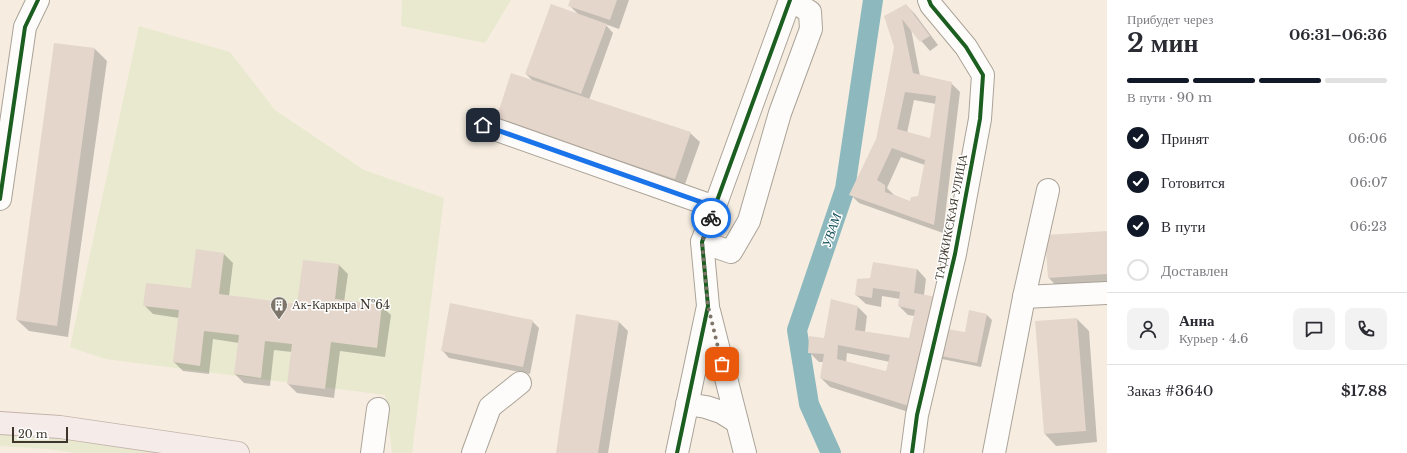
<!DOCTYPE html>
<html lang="ru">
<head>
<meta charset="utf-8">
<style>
  :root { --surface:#fff; --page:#f2f2f3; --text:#2b2b33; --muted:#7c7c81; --line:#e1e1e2; --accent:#111827 }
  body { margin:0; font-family:"Libre Baskerville",serif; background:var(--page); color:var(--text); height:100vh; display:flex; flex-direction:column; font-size:15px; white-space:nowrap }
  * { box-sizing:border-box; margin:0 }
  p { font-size:13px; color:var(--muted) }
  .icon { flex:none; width:22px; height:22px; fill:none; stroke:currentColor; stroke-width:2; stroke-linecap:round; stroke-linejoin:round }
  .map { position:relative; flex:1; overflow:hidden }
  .details { display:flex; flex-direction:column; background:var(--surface); width:300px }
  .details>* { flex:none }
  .scale { position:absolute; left:12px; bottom:10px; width:56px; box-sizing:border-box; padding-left:4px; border:2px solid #3e362b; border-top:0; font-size:11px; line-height:14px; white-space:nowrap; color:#3e362b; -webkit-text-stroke:3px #fff; paint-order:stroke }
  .pin { position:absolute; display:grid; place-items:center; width:34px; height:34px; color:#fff; margin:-17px; border-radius:8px; box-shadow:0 2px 6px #0006 }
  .courier { position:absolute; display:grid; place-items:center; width:40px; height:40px; margin:-20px; border:3px solid #1a73e8; border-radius:50%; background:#fff; color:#222; box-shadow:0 1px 5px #0007 }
  .overview em { font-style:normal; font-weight:700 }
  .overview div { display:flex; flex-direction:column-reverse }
  .overview { display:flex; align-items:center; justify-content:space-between; height:68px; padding:0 20px }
  h1 { font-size:26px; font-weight:700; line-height:30px }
  .bar { display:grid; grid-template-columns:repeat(4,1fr); gap:6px 4px; align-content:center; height:48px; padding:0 20px }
  .bar i { height:5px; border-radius:3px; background:var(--line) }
  .bar .selected { background:var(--accent) }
  .bar p { grid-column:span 4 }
  .line { display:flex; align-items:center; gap:10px; padding:0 20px; border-top:1px solid var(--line) }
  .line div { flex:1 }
  .round { display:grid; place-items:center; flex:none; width:42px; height:42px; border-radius:8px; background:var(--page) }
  ol { padding:0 20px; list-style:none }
  li { display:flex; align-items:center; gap:12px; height:44px }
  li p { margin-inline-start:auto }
  li .icon { padding:4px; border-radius:50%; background:var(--accent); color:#fff; stroke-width:4 }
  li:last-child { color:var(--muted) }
  li i { width:22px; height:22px; border:2px solid var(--line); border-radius:50% }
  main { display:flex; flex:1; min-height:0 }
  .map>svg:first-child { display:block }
</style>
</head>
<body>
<main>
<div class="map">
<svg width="1107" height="453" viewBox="0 0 1107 453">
  <rect width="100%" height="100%" fill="#f6ede0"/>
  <g fill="#e8e9ce">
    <polygon points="402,0 511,0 485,43 401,26"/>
    <polygon points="139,26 230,52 275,110 364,170 444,198 412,453 392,453 385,395 105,359 70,347"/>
    <polygon points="0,434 50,437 154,453 75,453 49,449 0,446"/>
  </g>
  <g fill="#0003" fill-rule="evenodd">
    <polygon points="571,0 629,0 619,29 605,24 613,33 589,100 690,133 700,142 684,187 506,128 534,82 526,74 579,15 569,5"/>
    <path d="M906 5 915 14 938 45 930 51 911 29 920 76 951 83 960 92 943 233 859 203 850 194 877 139 895 46 885 17ZM914 100 936 104 931 139 907 133ZM901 157 925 165 919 197 911 202 894 195 887 188Z"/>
    <polygon points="55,44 95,49 107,61 68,337 29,331 17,320"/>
    <polygon points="1107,232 1107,287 1060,290 1049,278 1046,236"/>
    <polygon points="224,254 233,263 229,296 298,305 339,265 348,274 344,302 381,306 391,315 385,357 340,351 334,398 297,393 288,384 292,352 274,350 270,386 244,383 235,374 239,343 213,339 209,374 183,371 174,362 179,318 153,314 144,305 192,289"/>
    <path d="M917 269 926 279 924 295 921 416 830 387 821 378 824 362H819L809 352 858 307 867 316 865 332 910 339 915 316 908 315 899 306 900 299 882 296 881 307 866 304 856 295 871 279ZM847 353 890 362 887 372 846 363Z"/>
    <polygon points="987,315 992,320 981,367 942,359 937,354 965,333"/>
    <polygon points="1077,319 1089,331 1097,442 1056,446 1045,434"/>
    <polygon points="532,321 539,328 530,374 449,358 442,350"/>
    <polygon points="619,322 628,331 608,453 557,453"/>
  </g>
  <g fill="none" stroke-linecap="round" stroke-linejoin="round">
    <polyline stroke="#8db9be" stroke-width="20" points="831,453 809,404 797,330 845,189 873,0"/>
  </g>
  <g fill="#e5d6cc" fill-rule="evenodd">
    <polygon points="570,0 617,0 610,20 568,6"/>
    <polygon points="551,4 607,24 581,94 525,74"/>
    <path d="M906 4 930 36 920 42 902 19 913 73 952 82 934 225 849 195 876 139 887 85 894 47 884 16ZM905 92 936 96 930 138 897 129ZM892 148 925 160 918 196 911 197 910 201 885 192V185L877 180Z"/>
    <polygon points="54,43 95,48 57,326 16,320"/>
    <polygon points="511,73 691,132 675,179 496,119"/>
    <polygon points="1107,231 1107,274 1048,278 1045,235"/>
    <polygon points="196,249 224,253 219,294 297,304 303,260 339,264 335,299 382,305 377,348 331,342 325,389 287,384 292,344 265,341 261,378 234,374 239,335 204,331 200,366 173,362 179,310 143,306 146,283 191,288"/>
    <path d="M873 262 917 269 914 293 937 297 912 407 820 378 824 354 808 353 809 336 824 338 831 299 858 306 855 330 909 338 915 310 898 306 900 292 873 288 872 298 855 295 857 279 870 278ZM838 345 890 355 886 371 837 359Z"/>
    <polygon points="450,303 533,320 523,367 441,351"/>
    <polygon points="969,310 987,314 977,363 936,355 942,328 965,332"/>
    <polygon points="576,314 619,321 598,453 556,453"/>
    <polygon points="1077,318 1086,431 1044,434 1035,321"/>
  </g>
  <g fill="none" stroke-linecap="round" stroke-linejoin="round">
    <g stroke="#aaa398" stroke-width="24">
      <g id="minor">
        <polyline points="483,125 715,207"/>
        <polyline points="0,199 25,27 38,0"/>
        <polyline points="702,242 731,252 749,221 780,113 811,29 810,12 791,0"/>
        <polyline points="1024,297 1107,293"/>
        <polyline points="709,311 745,453"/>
        <polyline points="687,404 706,407 721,412 737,422"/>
        <polyline points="372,453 378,409"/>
        <polyline points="473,453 490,407 520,383"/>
        <polyline points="677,453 708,306 702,242 790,0"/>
        <polyline points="912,453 917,415 955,254 980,119 983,75 966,47 931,5 929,0"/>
        <polyline points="994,453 1024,297 1048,190"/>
      </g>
    </g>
    <g stroke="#c5b4ac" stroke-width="24">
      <polyline id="major" points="0,423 60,427 238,453"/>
    </g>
    <use href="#minor" stroke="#fefcfa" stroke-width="22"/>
    <use href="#major" stroke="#f5ece9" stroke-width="22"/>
    <g stroke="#fff" stroke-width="6">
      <g id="cycleway">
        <polyline points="0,199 25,27 38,0"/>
        <polyline points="677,453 708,306 702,242 790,0"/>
        <polyline points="912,453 917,415 955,254 980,119 983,75 966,47 931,5 929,0"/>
      </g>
    </g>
    <use href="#cycleway" stroke="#1b5e20" stroke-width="4"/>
  </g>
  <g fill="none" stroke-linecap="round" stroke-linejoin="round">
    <polyline stroke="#7e766a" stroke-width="4" stroke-dasharray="0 7.2" points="711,218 702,242 708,306 722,364"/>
    <polyline stroke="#1a73e8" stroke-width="5" points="483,125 715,207 711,218"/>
  </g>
  <defs>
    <g id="building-pin" transform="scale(0.9)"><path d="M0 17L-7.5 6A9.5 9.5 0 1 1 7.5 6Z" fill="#7e766a" stroke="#fff"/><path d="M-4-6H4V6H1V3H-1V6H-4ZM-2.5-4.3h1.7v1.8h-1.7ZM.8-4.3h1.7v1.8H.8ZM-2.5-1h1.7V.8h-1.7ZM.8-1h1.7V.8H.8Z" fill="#fff"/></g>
  </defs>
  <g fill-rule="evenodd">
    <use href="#building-pin" x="279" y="305"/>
  </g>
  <g text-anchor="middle" stroke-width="3" stroke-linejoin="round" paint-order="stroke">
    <g font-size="12" fill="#3e362b" stroke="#fff">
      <text transform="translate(951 217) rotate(-79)" y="4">ТАДЖИКСКАЯ УЛИЦА</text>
    </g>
    <g font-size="12" fill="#3e362b" stroke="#fff" text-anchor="start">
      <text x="292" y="309">Ак-Каркыра №64</text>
    </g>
    <g font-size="13" font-style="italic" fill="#145059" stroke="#fff">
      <text transform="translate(831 230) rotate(-71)" y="5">УВАМ</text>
    </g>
  </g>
</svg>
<div class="scale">20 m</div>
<div class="pin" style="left:722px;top:364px;background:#ea580c"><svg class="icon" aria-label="bag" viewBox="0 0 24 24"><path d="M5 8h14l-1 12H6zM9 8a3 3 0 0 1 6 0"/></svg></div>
<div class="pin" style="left:483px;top:125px;background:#1f2937"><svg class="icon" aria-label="home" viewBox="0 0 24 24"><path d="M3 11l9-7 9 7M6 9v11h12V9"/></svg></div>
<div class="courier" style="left:711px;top:218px"><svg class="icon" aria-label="bike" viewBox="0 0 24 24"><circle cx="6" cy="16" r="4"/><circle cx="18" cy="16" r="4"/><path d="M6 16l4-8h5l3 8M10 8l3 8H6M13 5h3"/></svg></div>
</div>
<section class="details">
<div class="overview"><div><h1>2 мин</h1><p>Прибудет через</p></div><em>06:31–06:36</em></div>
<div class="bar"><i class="selected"></i><i class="selected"></i><i class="selected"></i><i></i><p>В пути · 90 m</p></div>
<ol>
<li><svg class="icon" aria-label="check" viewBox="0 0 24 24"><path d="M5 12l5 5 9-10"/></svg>Принят<p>06:06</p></li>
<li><svg class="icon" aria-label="check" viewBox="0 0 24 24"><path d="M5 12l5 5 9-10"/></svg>Готовится<p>06:07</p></li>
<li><svg class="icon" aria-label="check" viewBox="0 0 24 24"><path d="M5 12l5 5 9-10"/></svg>В пути<p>06:23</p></li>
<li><i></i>Доставлен</li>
</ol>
<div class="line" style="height:72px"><a class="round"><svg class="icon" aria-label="person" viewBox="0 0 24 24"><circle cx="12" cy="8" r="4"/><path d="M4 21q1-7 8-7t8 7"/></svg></a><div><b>Анна</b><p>Курьер · 4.6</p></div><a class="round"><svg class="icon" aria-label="chat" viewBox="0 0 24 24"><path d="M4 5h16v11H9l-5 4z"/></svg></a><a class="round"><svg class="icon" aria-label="phone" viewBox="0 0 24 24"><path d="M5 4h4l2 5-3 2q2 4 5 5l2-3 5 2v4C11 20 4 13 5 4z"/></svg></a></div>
<div class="line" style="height:52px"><div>Заказ #3640</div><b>$17.88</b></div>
</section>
</main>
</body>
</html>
